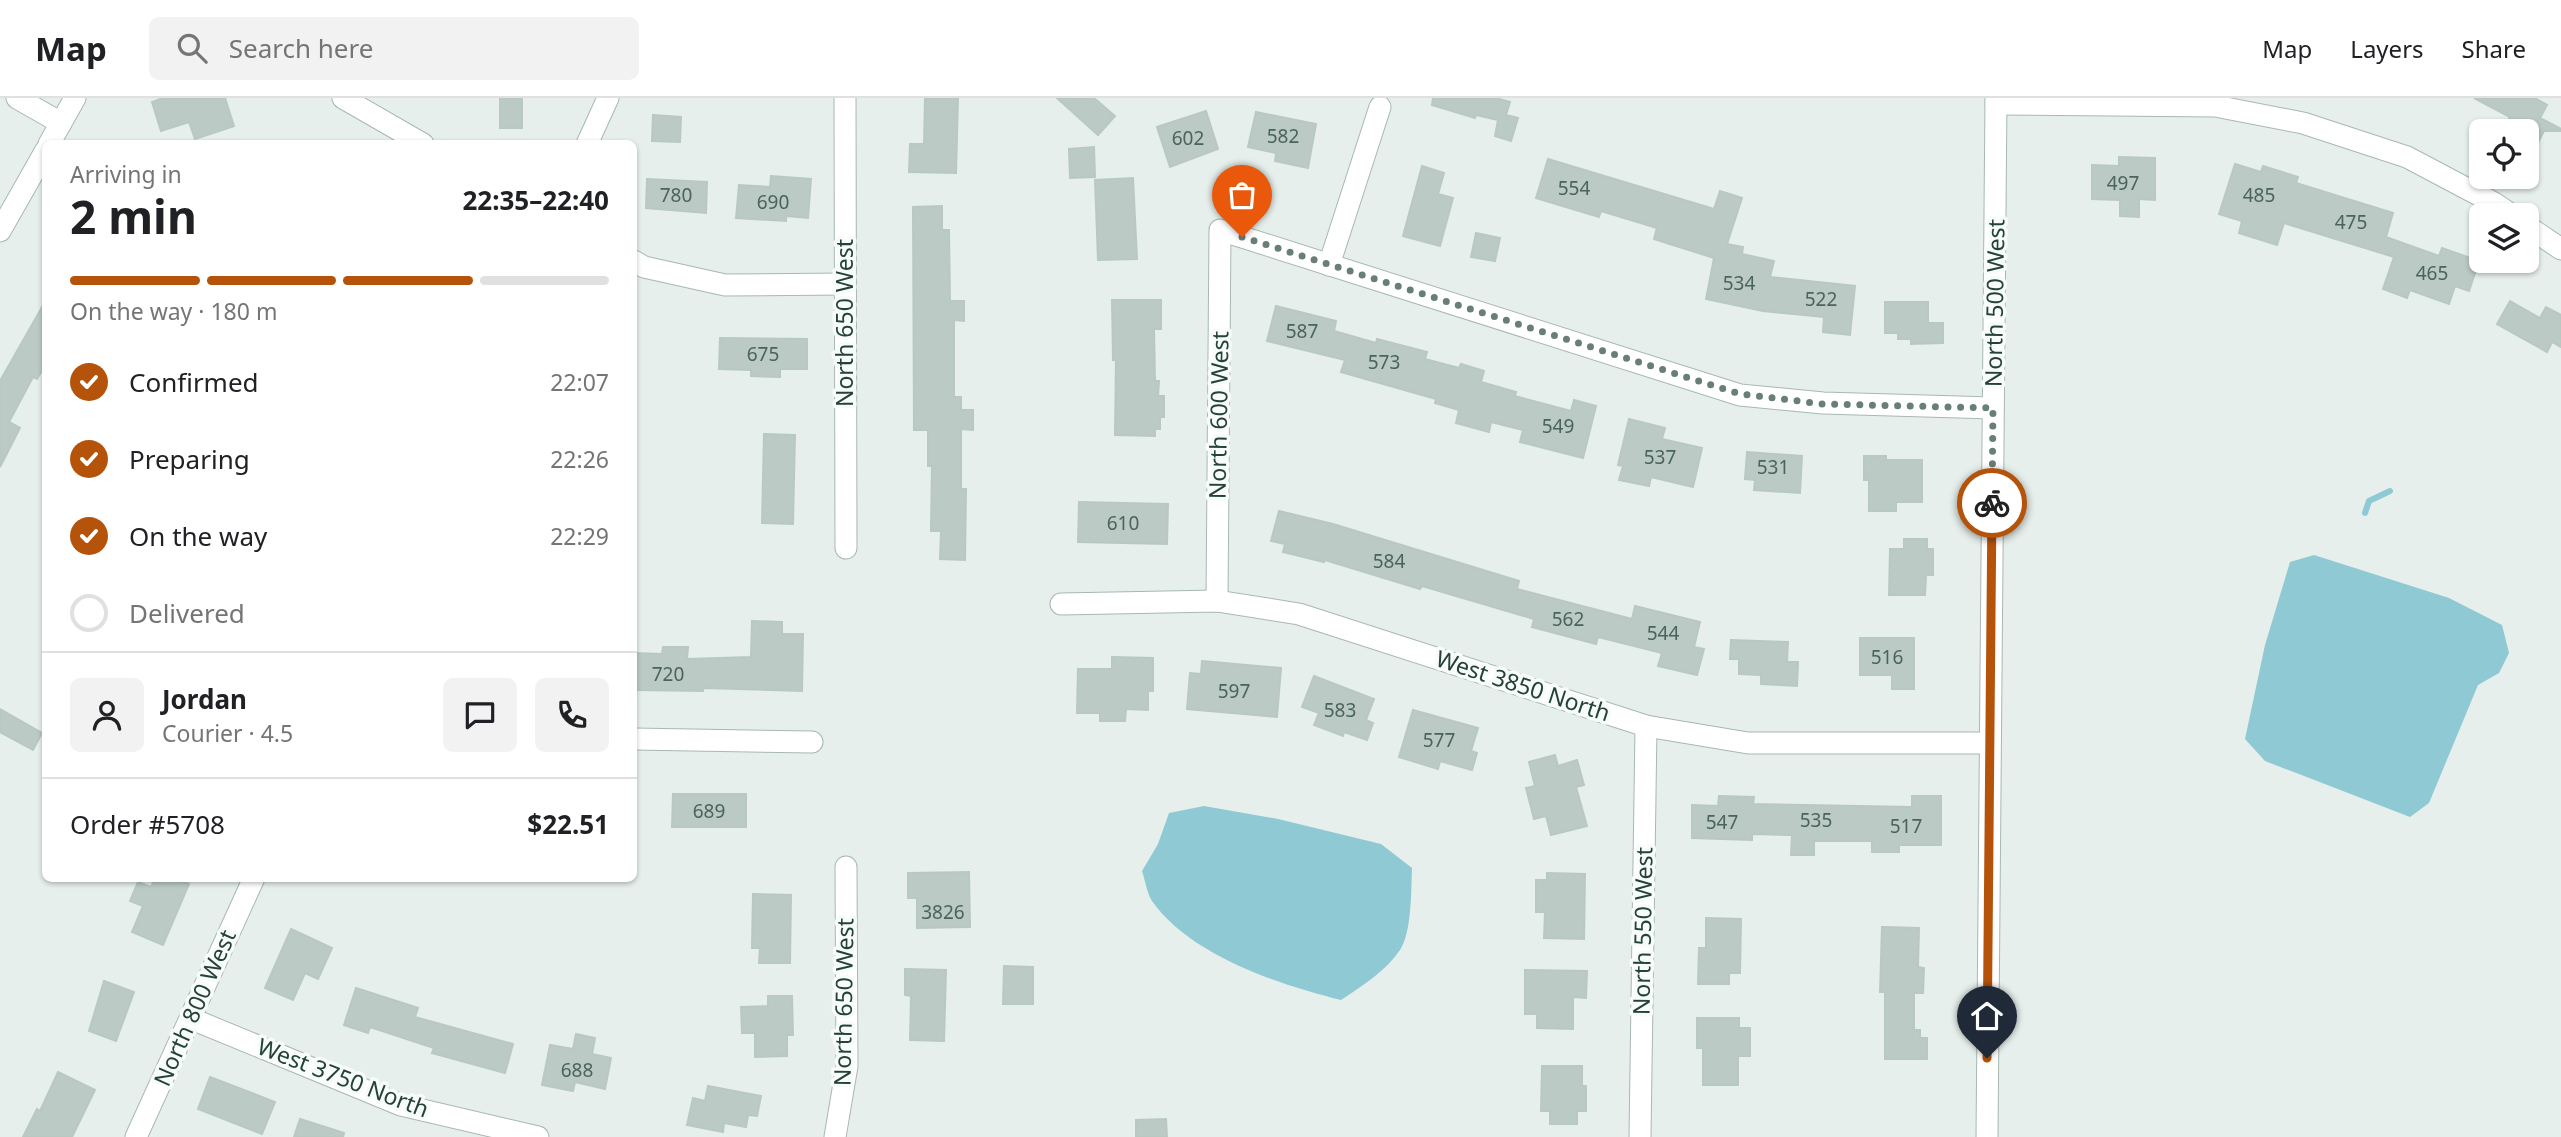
<!DOCTYPE html>
<html lang="en">
<head>
<meta charset="utf-8">
<style>
  :root { --surface:#fff; --page:#f2f2f2; --text:#202124; --muted:#757577; --line:#e0e0e0; --accent:#b45309 }
  body { margin:0; font-family:"Noto Sans",sans-serif; background:var(--page); color:var(--text); height:100vh; display:flex; flex-direction:column; font-size:26px; white-space:nowrap }
  * { box-sizing:border-box; margin:0 }
  p { font-size:23px; color:var(--muted) }
  .icon { flex:none; width:38px; height:38px; fill:none; stroke:currentColor; stroke-width:2; stroke-linecap:round; stroke-linejoin:round }
  .map { position:relative; flex:1; overflow:hidden }
  .details { position:absolute; left:42px; top:42px; width:595px; height:742px; display:flex; flex-direction:column; background:var(--surface); border-radius:10px; box-shadow:0 2px 5px #0004 }
  .details>* { flex:none }
  .controls { position:absolute; left:2469px; top:21px; display:grid; gap:14px }
  .controls a { display:grid; place-items:center; width:70px; height:70px; border-radius:10px; background:var(--surface); box-shadow:0 2px 5px #0004; font-size:35px }
  .pin { position:absolute; display:grid; place-items:center; width:60px; height:60px; color:#fff; margin:-72px -30px; border-radius:50% 50% 50% 0; rotate:-45deg; box-shadow:0 0 7px #0007 }
  .pin .icon { rotate:45deg }
  .courier { position:absolute; display:grid; place-items:center; width:70px; height:70px; margin:-35px; border:5px solid #b45309; border-radius:50%; background:#fff; color:#222; box-shadow:0 2px 9px #0007 }
  .overview em { font-style:normal; font-weight:700 }
  .overview div { display:flex; flex-direction:column-reverse }
  .overview { display:flex; align-items:center; justify-content:space-between; height:119px; padding:0 28px }
  h1 { font-size:46px; font-weight:700; line-height:52px }
  .bar { display:grid; grid-template-columns:repeat(4,1fr); gap:10px 7px; align-content:center; height:84px; padding:0 28px }
  .bar i { height:9px; border-radius:5px; background:var(--line) }
  .bar .selected { background:var(--accent) }
  .bar p { grid-column:span 4 }
  .line { display:flex; align-items:center; gap:18px; padding:0 28px; border-top:2px solid var(--line) }
  .line div { flex:1 }
  .round { display:grid; place-items:center; flex:none; width:74px; height:74px; border-radius:10px; background:var(--page) }
  ol { padding:0 28px; list-style:none }
  li { display:flex; align-items:center; gap:21px; height:77px }
  li p { margin-inline-start:auto }
  li .icon { padding:7px; border-radius:50%; background:var(--accent); color:#fff; stroke-width:4 }
  li:last-child { color:var(--muted) }
  li i { width:38px; height:38px; border:4px solid var(--line); border-radius:50% }
  header { display:flex; align-items:center; gap:42px; box-sizing:border-box; height:98px; padding:0 35px; background:var(--surface); border-bottom:2px solid var(--line) }
  header strong { font-size:33px }
  nav { display:flex; gap:38px; margin-inline-start:auto; font-size:24px }
  .search { width:490px; height:63px; background:var(--page); display:flex; align-items:center; gap:18px; box-sizing:border-box; padding:0 24px; border-radius:10px; color:var(--muted); font-size:26px }
  .map>svg:first-child { display:block }
</style>
</head>
<body>
<header>
<strong>Map</strong>
<div class="search"><svg class="icon" aria-label="search" viewBox="0 0 24 24"><circle cx="10" cy="10" r="6"/><path d="M15 15l6 6"/></svg>Search here</div>
<nav><a>Map</a><a>Layers</a><a>Share</a></nav>
</header>
<div class="map">
<svg width="2561" height="1039" viewBox="0 0 2561 1039">
  <rect width="100%" height="100%" fill="#e6efeb"/>
  <g fill="#8ec9d4">
    <polygon points="2314,457 2449,500 2502,527 2509,555 2499,575 2478,587 2429,705 2410,719 2265,663 2245,641 2265,547 2290,464"/>
    <path d="M1204 708 1278 721 1381 746 1412 770C1411 792 1412 834 1400 852 1386 873 1362 888 1341 902 1278 886 1191 858 1152 803 1147 795 1145 782 1142 773L1158 746 1169 715Z"/>
  </g>
  <g fill="none" stroke-linecap="round" stroke-linejoin="round">
    <polyline stroke="#8ec9d4" stroke-width="6" points="2365,415 2369,403 2390,393"/>
  </g>
  <g fill="#bbcac4" stroke="#b8c9c2" stroke-width="2">
    <polygon points="163,0 225,0 234,28 195,41 189,24 161,33 152,4"/>
    <rect x="500" y="0" width="22" height="30"/>
    <polygon points="925,0 958,0 956,75 909,74 910,46 924,46"/>
    <polygon points="1057,0 1094,0 1115,18 1098,37"/>
    <polygon points="1433,0 1496,0 1510,4 1506,17 1518,20 1511,43 1495,38 1498,22 1476,17 1475,20 1432,7"/>
    <polygon points="2474,0 2535,0 2547,7 2540,20 2561,31 2561,33 2544,33 2527,65 2527,33 2502,33 2510,19"/>
    <polygon points="1206,13 1218,51 1170,69 1157,29"/>
    <polygon points="1256,14 1316,26 1308,70 1275,63 1276,55 1248,49"/>
    <polygon points="653,17 681,19 680,44 652,43"/>
    <polygon points="1094,49 1095,79 1070,80 1069,51"/>
    <polygon points="2119,59 2155,60 2155,102 2139,101 2139,119 2120,118 2120,102 2092,101 2092,67 2119,68"/>
    <polygon points="1548,61 1714,111 1720,93 1742,100 1727,146 1743,149 1742,156 1774,163 1770,179 1855,188 1850,237 1823,234 1824,219 1763,213 1706,201 1714,160 1654,141 1657,130 1601,113 1599,119 1536,100"/>
    <polygon points="2235,66 2261,74 2263,68 2298,79 2296,85 2393,115 2386,139 2439,158 2442,150 2479,163 2469,193 2455,188 2449,206 2410,192 2407,200 2383,191 2394,159 2284,125 2277,147 2239,135 2242,123 2219,116"/>
    <polygon points="1422,68 1444,75 1438,96 1453,100 1440,148 1403,138"/>
    <polygon points="771,78 811,81 808,120 786,118 786,123 736,120 739,87 770,89"/>
    <polygon points="1133,80 1137,161 1098,162 1095,82"/>
    <polygon points="647,81 707,84 706,115 646,110"/>
    <polygon points="942,108 942,132 949,132 950,203 964,203 964,223 954,222 954,299 961,299 961,312 973,312 973,332 961,331 961,391 966,391 965,462 940,461 941,433 931,433 932,368 928,368 928,332 914,332 913,109"/>
    <polygon points="1476,135 1500,140 1495,163 1471,159"/>
    <polygon points="46,202 46,266 37,281 33,279 9,324 20,330 0,369 0,283"/>
    <polygon points="1112,202 1161,202 1161,231 1154,231 1155,283 1159,283 1158,298 1164,298 1164,319 1160,319 1160,331 1155,331 1155,338 1115,337 1116,262 1113,262"/>
    <polygon points="2510,203 2540,220 2546,209 2561,217 2561,249 2552,244 2547,254 2497,226"/>
    <polygon points="1885,204 1928,204 1928,225 1943,225 1943,245 1911,246 1911,241 1898,241 1898,235 1885,235"/>
    <polygon points="1276,208 1336,223 1334,233 1376,245 1377,241 1427,254 1425,261 1459,270 1461,266 1484,273 1481,284 1516,294 1515,298 1571,313 1574,302 1596,308 1583,360 1520,344 1523,332 1491,324 1489,334 1456,325 1459,312 1435,305 1436,301 1341,274 1345,262 1267,243"/>
    <polygon points="720,240 807,241 807,271 780,271 780,279 751,278 751,272 719,271"/>
    <polygon points="1629,321 1665,330 1662,341 1702,350 1693,389 1651,379 1649,388 1619,382 1623,368 1618,367"/>
    <polygon points="764,336 795,337 793,426 762,425"/>
    <polygon points="1747,354 1802,358 1800,395 1754,392 1755,382 1745,381"/>
    <polygon points="1864,358 1886,358 1886,362 1922,362 1922,404 1896,404 1896,413 1869,413 1869,382 1864,382"/>
    <polygon points="1079,404 1168,406 1167,446 1078,444"/>
    <polygon points="1279,413 1333,426 1519,483 1517,491 1632,521 1635,508 1700,524 1694,549 1704,551 1697,577 1658,568 1662,555 1598,539 1596,546 1532,529 1534,521 1422,488 1420,491 1325,462 1324,464 1283,454 1285,446 1271,443"/>
    <polygon points="1904,441 1927,441 1927,451 1933,451 1933,477 1926,477 1925,497 1889,497 1890,451 1904,451"/>
    <polygon points="752,523 782,524 782,536 803,536 802,593 703,590 703,593 634,592 634,555 662,556 663,549 688,549 687,561 751,559"/>
    <polygon points="1860,540 1914,540 1914,591 1892,591 1892,577 1860,577"/>
    <polygon points="1731,542 1788,544 1787,564 1798,564 1797,588 1761,586 1761,577 1739,576 1739,561 1730,561"/>
    <polygon points="1112,559 1153,560 1153,593 1148,593 1148,612 1126,611 1125,623 1100,623 1100,615 1077,615 1078,571 1112,571"/>
    <polygon points="1202,563 1281,570 1277,619 1187,611 1190,575 1201,576"/>
    <polygon points="1314,578 1374,601 1366,622 1373,625 1367,642 1344,634 1343,638 1314,627 1319,615 1302,609"/>
    <polygon points="0,611 42,635 33,652 0,634"/>
    <polygon points="1413,612 1478,630 1471,653 1477,655 1472,672 1440,663 1438,671 1399,659"/>
    <polygon points="1555,657 1558,668 1577,662 1584,687 1576,689 1587,728 1551,737 1546,718 1534,721 1526,690 1535,688 1529,664"/>
    <polygon points="673,696 746,696 746,729 672,729"/>
    <polygon points="1719,698 1754,699 1753,706 1912,709 1912,698 1941,698 1941,747 1899,747 1899,754 1872,754 1872,743 1814,743 1814,757 1791,757 1792,737 1752,736 1752,742 1692,740 1692,707 1718,708"/>
    <polygon points="969,774 970,829 917,830 917,800 908,800 908,775"/>
    <polygon points="1547,775 1585,776 1584,841 1544,840 1545,814 1536,814 1536,782 1547,782"/>
    <polygon points="155,780 176,780 189,786 163,847 132,834 143,808 130,803 138,784 151,789"/>
    <polygon points="753,796 791,797 790,865 759,865 760,850 752,850"/>
    <polygon points="1706,820 1741,821 1740,875 1729,875 1729,886 1698,886 1699,850 1706,850"/>
    <polygon points="1882,829 1919,830 1918,869 1924,870 1923,895 1914,895 1914,932 1920,932 1920,940 1927,940 1927,961 1885,961 1885,894 1880,894"/>
    <polygon points="291,831 332,850 318,881 305,875 293,902 265,890"/>
    <polygon points="1004,868 1033,869 1033,906 1003,906"/>
    <polygon points="905,871 946,872 944,943 910,942 911,898 905,897"/>
    <polygon points="1525,872 1587,873 1586,900 1573,899 1573,931 1537,930 1537,916 1525,916"/>
    <polygon points="104,883 134,894 116,943 89,933"/>
    <polygon points="356,890 418,910 415,919 513,946 505,975 432,955 434,950 370,929 368,935 344,927"/>
    <polygon points="768,898 792,898 793,937 787,937 787,958 755,959 755,935 742,935 741,909 768,908"/>
    <polygon points="1697,920 1739,920 1739,930 1750,930 1750,958 1738,958 1738,987 1703,987 1703,950 1697,950"/>
    <polygon points="576,936 595,940 592,956 611,960 605,991 575,984 573,993 542,987 550,947 573,951"/>
    <polygon points="1542,968 1582,968 1582,988 1586,988 1586,1013 1577,1013 1577,1026 1550,1026 1550,1013 1541,1013"/>
    <polygon points="58,974 95,992 72,1039 23,1039 37,1011 40,1013"/>
    <polygon points="210,979 275,1004 262,1036 198,1011"/>
    <polygon points="708,988 761,998 757,1018 748,1017 746,1029 724,1025 723,1034 687,1027 693,1000 705,1003"/>
    <polygon points="300,1021 344,1035 343,1039 294,1039"/>
    <polygon points="1166,1021 1167,1039 1136,1039 1136,1022"/>
  </g>
  <g fill="none" stroke-linecap="round" stroke-linejoin="round">
    <g stroke="#a8b8b2" stroke-width="23">
      <g id="minor">
        <polyline points="17,0 61,25"/>
        <polyline points="343,0 423,46"/>
        <polyline points="845,0 846,450"/>
        <polyline points="1996,6 2215,8 2303,25 2407,59 2494,105 2512,117"/>
        <polyline points="49,46 75,0"/>
        <polyline points="587,46 608,0"/>
        <polyline points="2527,128 2561,151"/>
        <polyline points="0,133 46,52"/>
        <polyline points="634,163 644,169 725,187 845,186"/>
        <polyline points="1329,167 1380,9"/>
        <polyline points="1217,503 1220,132 1740,297 1823,305 1993,310"/>
        <polyline points="1061,506 1217,503 1299,516 1646,628 1748,645 1989,645"/>
        <polyline points="634,641 812,644"/>
        <polyline points="192,921 401,1007 538,1039"/>
        <polyline points="136,1039 254,780"/>
        <polyline points="835,1039 847,968 846,769"/>
        <polyline points="1640,1039 1646,628"/>
        <polyline points="1987,1039 1996,0"/>
      </g>
    </g>
    <use href="#minor" stroke="#fff" stroke-width="21"/>
  </g>
  <g fill="none" stroke-linecap="round" stroke-linejoin="round">
    <polyline stroke="#687f78" stroke-width="7" stroke-dasharray="0 12.6" points="1242,139 1740,296 1823,306 1993,310 1992,405"/>
    <polyline stroke="#b45309" stroke-width="9" points="1987,960 1992,405"/>
  </g>
  <g text-anchor="middle" stroke-width="7" stroke-linejoin="round" paint-order="stroke">
    <g font-size="19" fill="#4a645c">
      <text x="1283" y="45">582</text>
      <text x="1188" y="47">602</text>
      <text x="2123" y="92">497</text>
      <text x="1574" y="97">554</text>
      <text x="676" y="104">780</text>
      <text x="2259" y="104">485</text>
      <text x="773" y="111">690</text>
      <text x="2351" y="131">475</text>
      <text x="2432" y="182">465</text>
      <text x="1739" y="192">534</text>
      <text x="1821" y="208">522</text>
      <text x="1302" y="240">587</text>
      <text x="763" y="263">675</text>
      <text x="1384" y="271">573</text>
      <text x="1558" y="335">549</text>
      <text x="1660" y="366">537</text>
      <text x="1773" y="376">531</text>
      <text x="1123" y="432">610</text>
      <text x="1389" y="470">584</text>
      <text x="1568" y="528">562</text>
      <text x="1663" y="542">544</text>
      <text x="1887" y="566">516</text>
      <text x="668" y="583">720</text>
      <text x="1234" y="600">597</text>
      <text x="1340" y="619">583</text>
      <text x="1439" y="649">577</text>
      <text x="709" y="720">689</text>
      <text x="1816" y="729">535</text>
      <text x="1722" y="731">547</text>
      <text x="1906" y="735">517</text>
      <text x="943" y="821">3826</text>
      <text x="577" y="979">688</text>
    </g>
    <g font-size="23" fill="#24423a" stroke="#f7fbf9">
      <text transform="translate(1995 205) rotate(-89)" y="8">North 500 West</text>
      <text transform="translate(845 225) rotate(-90)" y="8">North 650 West</text>
      <text transform="translate(1219 317) rotate(-89)" y="8">North 600 West</text>
      <text transform="translate(1523 588) rotate(18)" y="8">West 3850 North</text>
      <text transform="translate(1643 833) rotate(-89)" y="8">North 550 West</text>
      <text transform="translate(844 904) rotate(-89)" y="8">North 650 West</text>
      <text transform="translate(195 910) rotate(-66)" y="8">North 800 West</text>
      <text transform="translate(343 980) rotate(21)" y="8">West 3750 North</text>
    </g>
  </g>
</svg>
<div class="controls">
<a><svg class="icon" aria-label="locate" viewBox="0 0 24 24"><circle cx="12" cy="12" r="6"/><path d="M12 2v4M12 18v4M2 12h4M18 12h4"/></svg></a>
<a><svg class="icon" aria-label="layers" viewBox="0 0 24 24"><path d="M12 4l9 5-9 5-9-5zM3 14l9 5 9-5"/></svg></a>
</div>
<div class="pin" style="left:1242px;top:139px;background:#ea580c"><svg class="icon" aria-label="bag" viewBox="0 0 24 24"><path d="M5 8h14l-1 12H6zM9 8a3 3 0 0 1 6 0"/></svg></div>
<div class="pin" style="left:1987px;top:960px;background:#1f2937"><svg class="icon" aria-label="home" viewBox="0 0 24 24"><path d="M3 11l9-7 9 7M6 9v11h12V9"/></svg></div>
<div class="courier" style="left:1992px;top:405px"><svg class="icon" aria-label="bike" viewBox="0 0 24 24"><circle cx="6" cy="16" r="4"/><circle cx="18" cy="16" r="4"/><path d="M6 16l4-8h5l3 8M10 8l3 8H6M13 5h3"/></svg></div>
<section class="details">
<div class="overview"><div><h1>2 min</h1><p>Arriving in</p></div><em>22:35–22:40</em></div>
<div class="bar"><i class="selected"></i><i class="selected"></i><i class="selected"></i><i></i><p>On the way · 180 m</p></div>
<ol>
<li><svg class="icon" aria-label="check" viewBox="0 0 24 24"><path d="M5 12l5 5 9-10"/></svg>Confirmed<p>22:07</p></li>
<li><svg class="icon" aria-label="check" viewBox="0 0 24 24"><path d="M5 12l5 5 9-10"/></svg>Preparing<p>22:26</p></li>
<li><svg class="icon" aria-label="check" viewBox="0 0 24 24"><path d="M5 12l5 5 9-10"/></svg>On the way<p>22:29</p></li>
<li><i></i>Delivered</li>
</ol>
<div class="line" style="height:126px"><a class="round"><svg class="icon" aria-label="person" viewBox="0 0 24 24"><circle cx="12" cy="8" r="4"/><path d="M4 21q1-7 8-7t8 7"/></svg></a><div><b>Jordan</b><p>Courier · 4.5</p></div><a class="round"><svg class="icon" aria-label="chat" viewBox="0 0 24 24"><path d="M4 5h16v11H9l-5 4z"/></svg></a><a class="round"><svg class="icon" aria-label="phone" viewBox="0 0 24 24"><path d="M5 4h4l2 5-3 2q2 4 5 5l2-3 5 2v4C11 20 4 13 5 4z"/></svg></a></div>
<div class="line" style="height:91px"><div>Order #5708</div><b>$22.51</b></div>
</section>
</div>
</body>
</html>
